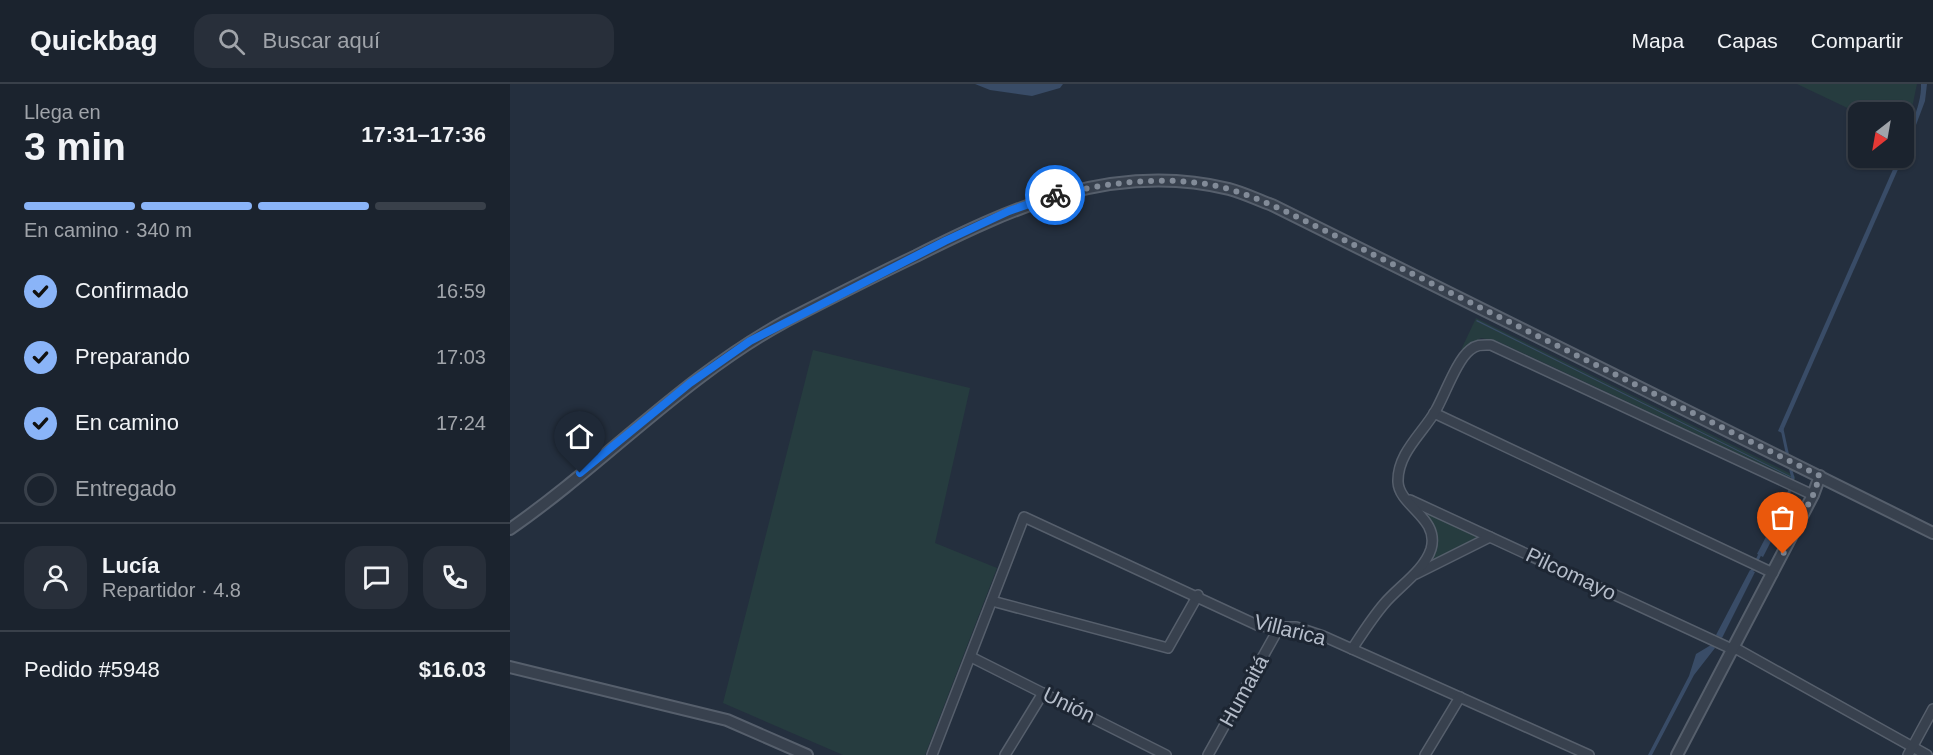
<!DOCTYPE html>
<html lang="es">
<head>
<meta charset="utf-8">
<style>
  :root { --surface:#1b232e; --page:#282f3a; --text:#f1f3f6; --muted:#a0a4aa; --line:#39404a; --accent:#8ab4f8 }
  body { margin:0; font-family:Arial,sans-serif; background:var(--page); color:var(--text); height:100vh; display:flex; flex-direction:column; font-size:22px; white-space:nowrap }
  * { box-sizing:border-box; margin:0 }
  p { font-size:20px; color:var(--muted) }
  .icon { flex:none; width:33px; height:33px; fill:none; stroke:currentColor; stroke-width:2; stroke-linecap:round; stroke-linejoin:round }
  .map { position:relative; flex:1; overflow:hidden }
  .panel { display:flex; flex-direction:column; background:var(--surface); width:510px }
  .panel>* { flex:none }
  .needle { width:39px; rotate:211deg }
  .controls { position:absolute; left:1338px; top:18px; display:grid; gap:12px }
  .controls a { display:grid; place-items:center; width:66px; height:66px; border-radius:12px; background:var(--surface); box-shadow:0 2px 4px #0004,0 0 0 2px var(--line); font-size:30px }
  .pin { position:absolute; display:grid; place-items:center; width:51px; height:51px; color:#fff; margin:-62px -26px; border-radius:50% 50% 50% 0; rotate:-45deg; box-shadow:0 0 6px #0007 }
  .pin .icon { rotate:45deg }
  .courier { position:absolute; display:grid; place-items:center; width:60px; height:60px; margin:-30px; border:4px solid #1a73e8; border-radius:50%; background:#fff; color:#222; box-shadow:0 2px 8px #0007 }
  .head em { font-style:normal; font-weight:700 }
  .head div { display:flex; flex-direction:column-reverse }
  .head { display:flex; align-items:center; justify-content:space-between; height:102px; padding:0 24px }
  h1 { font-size:39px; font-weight:700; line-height:45px }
  .bar { display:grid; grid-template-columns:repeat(4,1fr); gap:9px 6px; align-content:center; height:72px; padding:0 24px }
  .bar i { height:8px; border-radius:4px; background:var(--line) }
  .bar .active { background:var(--accent) }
  .bar p { grid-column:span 4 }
  .line { display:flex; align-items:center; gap:15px; padding:0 24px; border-top:2px solid var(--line) }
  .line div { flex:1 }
  .round { display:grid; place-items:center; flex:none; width:63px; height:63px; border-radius:18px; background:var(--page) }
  ol { padding:0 24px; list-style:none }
  li { display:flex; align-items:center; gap:18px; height:66px }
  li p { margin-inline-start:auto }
  li .icon { padding:6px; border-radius:50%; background:var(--accent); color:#111; stroke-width:4 }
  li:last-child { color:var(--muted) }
  li i { width:33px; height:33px; border:3px solid var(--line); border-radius:50% }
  header { display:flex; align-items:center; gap:36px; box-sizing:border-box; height:84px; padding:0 30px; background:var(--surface); border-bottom:2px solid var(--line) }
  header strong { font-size:28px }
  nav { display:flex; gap:33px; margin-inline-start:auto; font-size:21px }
  .search { width:420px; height:54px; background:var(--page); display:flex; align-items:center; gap:15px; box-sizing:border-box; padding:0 21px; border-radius:18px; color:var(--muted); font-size:22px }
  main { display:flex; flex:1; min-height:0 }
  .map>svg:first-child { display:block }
</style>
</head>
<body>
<header>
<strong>Quickbag</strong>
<div class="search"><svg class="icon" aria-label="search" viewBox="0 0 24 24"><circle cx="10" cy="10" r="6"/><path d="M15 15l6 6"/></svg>Buscar aquí</div>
<nav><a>Mapa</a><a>Capas</a><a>Compartir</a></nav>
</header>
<main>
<section class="panel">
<div class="head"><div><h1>3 min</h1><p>Llega en</p></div><em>17:31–17:36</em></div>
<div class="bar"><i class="active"></i><i class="active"></i><i class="active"></i><i></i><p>En camino · 340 m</p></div>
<ol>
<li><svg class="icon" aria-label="check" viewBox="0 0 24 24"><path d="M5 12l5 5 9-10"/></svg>Confirmado<p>16:59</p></li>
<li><svg class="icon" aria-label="check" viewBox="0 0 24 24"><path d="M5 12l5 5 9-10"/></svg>Preparando<p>17:03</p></li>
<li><svg class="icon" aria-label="check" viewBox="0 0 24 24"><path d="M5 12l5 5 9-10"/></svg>En camino<p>17:24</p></li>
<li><i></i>Entregado</li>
</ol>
<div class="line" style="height:108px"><a class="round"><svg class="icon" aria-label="person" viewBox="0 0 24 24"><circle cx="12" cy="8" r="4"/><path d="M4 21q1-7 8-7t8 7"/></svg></a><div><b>Lucía</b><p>Repartidor · 4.8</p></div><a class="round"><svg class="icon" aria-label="chat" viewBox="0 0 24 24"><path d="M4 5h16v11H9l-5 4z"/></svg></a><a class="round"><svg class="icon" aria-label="phone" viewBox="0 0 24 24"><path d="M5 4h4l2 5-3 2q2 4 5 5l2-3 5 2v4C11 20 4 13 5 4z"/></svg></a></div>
<div class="line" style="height:78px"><div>Pedido #5948</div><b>$16.03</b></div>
</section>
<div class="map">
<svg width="1423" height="671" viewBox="0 0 1423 671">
  <rect width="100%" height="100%" fill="#242f3e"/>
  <g fill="#263c3f">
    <polygon points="1287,0 1407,0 1396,52 1394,50 1394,28 1348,29"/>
    <polygon points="966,234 1285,392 1285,396 987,257 971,254 951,266"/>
    <polygon points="303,266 460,304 425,459 487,484 415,671 333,671 213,619"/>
    <path d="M918 430 966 452 967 454 918 479C941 453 918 445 918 430Z"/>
  </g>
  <g fill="#394c67">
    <polygon points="465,0 553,0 550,4 522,12 480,6"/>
    <path d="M1411 0H1417L1415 17 1394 73C1394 48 1412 26 1411 0Z"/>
    <polygon points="1388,74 1393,74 1272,349 1268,347"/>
    <polygon points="967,236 1284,394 1284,395 966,237"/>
    <polygon points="1274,418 1280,420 1253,473 1247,470"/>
    <polygon points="1240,486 1245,488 1212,554 1206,551"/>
    <polygon points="1201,561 1205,564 1184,591 1142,671 1138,671 1179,592 1186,570"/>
  </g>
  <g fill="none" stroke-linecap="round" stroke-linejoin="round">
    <g stroke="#394c67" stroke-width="3">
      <polyline points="1272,345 1278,373"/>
      <polyline points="1275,423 1283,394 1280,383"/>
      <polyline points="1241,489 1251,468"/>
    </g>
    <g stroke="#565f6c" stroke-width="12">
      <g id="minor">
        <polyline points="924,329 1263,489"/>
        <polyline points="900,416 1224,566"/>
        <polyline points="906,490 980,453"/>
        <polyline points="482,517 658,564 688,511"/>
        <polyline points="1225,564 1417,671"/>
        <path d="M842 565C852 550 862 534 874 520 888 503 914 487 921 465 930 434 889 422 888 398 887 369 914 348 926 326 935 310 947 276 960 266 967 260 973 261 981 261L1303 411"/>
        <polyline points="461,573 656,671"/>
        <polyline points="422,671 514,433 747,541 758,543 786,543 813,552 1079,671"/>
        <polyline points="495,671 533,609"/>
        <polyline points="698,671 770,542"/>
        <polyline points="915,671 950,613"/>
        <polyline points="1398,671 1423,625"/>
      </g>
    </g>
    <g stroke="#565f6c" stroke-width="14">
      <g id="tertiary">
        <path d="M0 445C95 379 173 293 276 237 319 215 362 193 406 172 505 122 605 77 719 105 734 109 748 116 762 121L1423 449"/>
        <polyline points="0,583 217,636 297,671"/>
        <polyline points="1167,671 1303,411 1310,392"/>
      </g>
    </g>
    <use href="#minor" stroke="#38414e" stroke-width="9"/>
    <use href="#tertiary" stroke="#38414e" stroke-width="10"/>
  </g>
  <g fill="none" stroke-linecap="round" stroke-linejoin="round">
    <path stroke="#828b98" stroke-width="6" stroke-dasharray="0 10.8" d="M545 111C601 98 665 89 722 106 757 117 789 134 822 150L1310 392 1303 411 1273 470"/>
    <polyline stroke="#1a73e8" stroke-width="8" points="70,389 180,299 240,257 435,157 499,127 545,111"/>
  </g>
  <g text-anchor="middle" stroke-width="6" stroke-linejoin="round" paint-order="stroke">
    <g font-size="21" fill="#b4bcc9" stroke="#1d2633">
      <text transform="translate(1061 490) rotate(25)" y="7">Pilcomayo</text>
      <text transform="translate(780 546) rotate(14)" y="7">Villarica</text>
      <text transform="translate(734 607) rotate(-61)" y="7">Humaitá</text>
      <text transform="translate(559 621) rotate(26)" y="7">Unión</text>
    </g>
  </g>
</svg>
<div class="controls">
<a><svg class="needle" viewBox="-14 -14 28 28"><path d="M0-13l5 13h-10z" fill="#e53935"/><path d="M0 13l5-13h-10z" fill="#a0a4aa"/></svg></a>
</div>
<div class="pin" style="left:1273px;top:470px;background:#ea580c"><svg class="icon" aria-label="bag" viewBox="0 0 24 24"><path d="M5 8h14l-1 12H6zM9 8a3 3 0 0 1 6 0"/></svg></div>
<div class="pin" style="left:70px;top:389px;background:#1f2937"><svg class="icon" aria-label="home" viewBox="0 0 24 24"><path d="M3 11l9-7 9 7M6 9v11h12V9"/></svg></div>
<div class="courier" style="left:545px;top:111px"><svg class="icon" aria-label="bike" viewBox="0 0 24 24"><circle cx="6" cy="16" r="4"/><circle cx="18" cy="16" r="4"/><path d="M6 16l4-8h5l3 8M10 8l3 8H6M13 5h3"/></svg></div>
</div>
</main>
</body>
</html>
